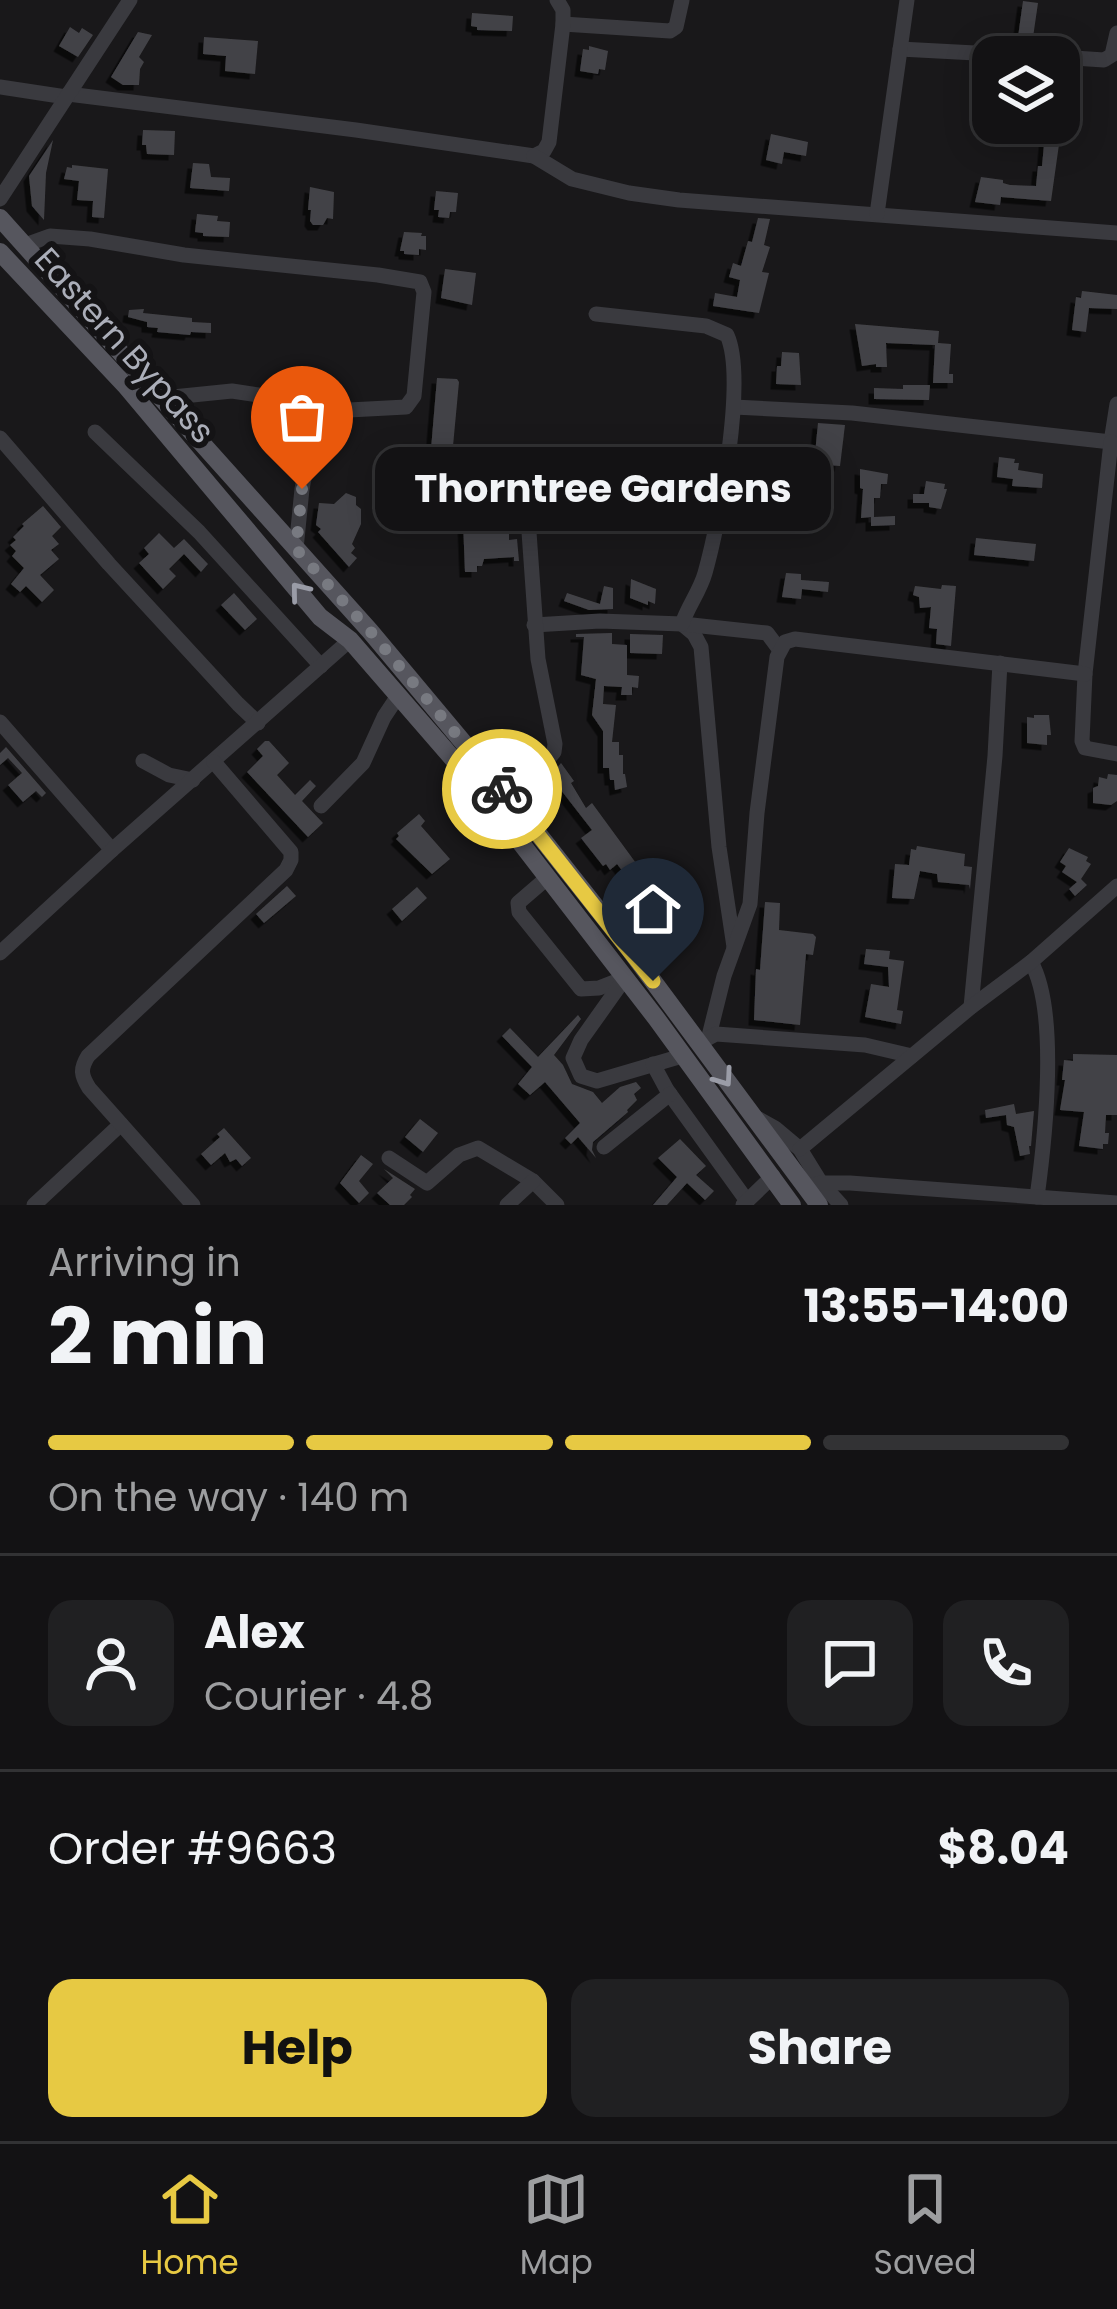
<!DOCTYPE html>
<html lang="en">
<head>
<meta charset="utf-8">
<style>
  :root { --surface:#131214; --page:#202022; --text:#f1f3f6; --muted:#9d9ea0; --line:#323234; --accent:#e7c943 }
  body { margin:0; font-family:Poppins,sans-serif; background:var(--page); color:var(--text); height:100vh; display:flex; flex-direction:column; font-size:45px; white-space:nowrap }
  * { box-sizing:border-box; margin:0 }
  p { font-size:39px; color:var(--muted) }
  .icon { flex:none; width:66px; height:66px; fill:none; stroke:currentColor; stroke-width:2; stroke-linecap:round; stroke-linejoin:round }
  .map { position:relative; height:1205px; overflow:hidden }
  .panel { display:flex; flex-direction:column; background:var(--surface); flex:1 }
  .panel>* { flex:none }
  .tools { position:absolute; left:972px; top:36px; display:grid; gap:24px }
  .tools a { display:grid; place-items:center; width:108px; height:108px; border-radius:24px; background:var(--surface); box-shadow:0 6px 30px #0003,0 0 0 3px var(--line); font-size:60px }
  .pin { position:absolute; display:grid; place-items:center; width:102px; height:102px; color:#fff; margin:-123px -51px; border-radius:50% 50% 50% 0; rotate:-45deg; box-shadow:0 0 12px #0007 }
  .pin .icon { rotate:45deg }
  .courier { position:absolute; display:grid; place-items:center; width:120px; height:120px; margin:-60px; border:9px solid #e7c943; border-radius:50%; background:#fff; color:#222; box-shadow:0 3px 15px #0007 }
  .bubble { position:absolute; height:84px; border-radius:24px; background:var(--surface); box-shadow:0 6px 30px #0003,0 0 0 3px var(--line); font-size:39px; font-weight:700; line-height:84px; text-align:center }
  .overview em { font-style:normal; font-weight:700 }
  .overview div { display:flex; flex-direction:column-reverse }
  .overview { display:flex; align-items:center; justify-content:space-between; height:204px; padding:0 48px }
  h1 { font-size:78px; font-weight:700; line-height:90px }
  .bar { display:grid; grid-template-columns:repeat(4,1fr); gap:18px 12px; align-content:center; height:144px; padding:0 48px }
  .bar i { height:15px; border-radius:9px; background:var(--line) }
  .bar .selected { background:var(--accent) }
  .bar p { grid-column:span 4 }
  .line { display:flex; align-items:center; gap:30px; padding:0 48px; border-top:3px solid var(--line) }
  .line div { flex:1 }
  .round { display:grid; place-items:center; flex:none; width:126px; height:126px; border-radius:24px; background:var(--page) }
  .primary-button { display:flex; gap:24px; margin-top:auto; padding:24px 48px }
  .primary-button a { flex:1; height:138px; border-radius:24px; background:var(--accent); color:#111; font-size:48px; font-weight:700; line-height:138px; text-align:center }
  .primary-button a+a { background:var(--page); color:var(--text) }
  .dock { display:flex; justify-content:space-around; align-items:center; height:168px; border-top:3px solid var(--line); background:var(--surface); font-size:33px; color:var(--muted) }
  .dock a { display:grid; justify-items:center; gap:6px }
  .dock .selected { color:var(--accent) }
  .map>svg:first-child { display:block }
</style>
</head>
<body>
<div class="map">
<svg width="1117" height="1205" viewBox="0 0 1117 1205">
  <defs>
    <filter id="shadow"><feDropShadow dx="-5.5" dy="5.5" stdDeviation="0" flood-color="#0009"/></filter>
  </defs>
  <rect width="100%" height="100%" fill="#19181a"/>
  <g fill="#434347" filter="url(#shadow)">
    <polygon points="1023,1 1038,3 1032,44 1012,43 1013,36 1018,37"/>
    <polygon points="472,13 513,16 512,31 477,30 477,27 471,26"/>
    <polygon points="70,27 79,33 82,28 93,35 78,57 59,46"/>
    <polygon points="138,32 152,35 139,57 144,62 140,69 139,85 123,85 111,77"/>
    <polygon points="204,37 258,41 255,74 225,71 226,56 203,54"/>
    <polygon points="589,46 608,51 605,70 599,69 598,74 580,71 583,49 589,50"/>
    <polygon points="1046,123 1062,123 1051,201 1001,197 1000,205 975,202 981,177 1003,180 1003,183 1010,185 1036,186 1038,166 1042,166"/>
    <polygon points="143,130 175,131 174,155 147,154 146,145 142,145"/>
    <polygon points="771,134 808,142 806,156 784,152 782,164 766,160"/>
    <polygon points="53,140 46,173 44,220 32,206 29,176"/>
    <polygon points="193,163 209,164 211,177 230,178 229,191 190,188"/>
    <polygon points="72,165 108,169 104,218 92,217 93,201 77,200 79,181 64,179 67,167 72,168"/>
    <polygon points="310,187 334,192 333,219 327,218 323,225 313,225 310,221 311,210 308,210"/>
    <polygon points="436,191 458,193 456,212 450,212 449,218 438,217 439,210 434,210"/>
    <polygon points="197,214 218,216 217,221 230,222 229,237 203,236 203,233 195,232"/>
    <polygon points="758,218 770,219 764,245 770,247 762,272 769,273 759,313 713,306 715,293 737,297 740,280 729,277 733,263 741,266 748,241 752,242"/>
    <polygon points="404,232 422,233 421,236 426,236 426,250 419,249 419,255 404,254 404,251 400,251"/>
    <polygon points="445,269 476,273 472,305 441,298"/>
    <polygon points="1082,291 1117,295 1117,309 1089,308 1086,332 1072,330 1076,297 1081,298"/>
    <polygon points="144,309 143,313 192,318 192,322 211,323 211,333 191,332 190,335 157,332 158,328 147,327 147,322 128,317 129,310"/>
    <polygon points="855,324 939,331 938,343 951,344 949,374 953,374 953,383 933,383 935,345 886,343 887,367 876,367 876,364 862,366"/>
    <polygon points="782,352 799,353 801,385 776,384 777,366 781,366"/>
    <polygon points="437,378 457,379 459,382 451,467 428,485"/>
    <polygon points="903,385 930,385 929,400 874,399 874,388 903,389"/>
    <polygon points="818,423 845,425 840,466 814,464"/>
    <polygon points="999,457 1015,459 1014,463 1019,463 1018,470 1043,474 1042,488 1012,486 1013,479 997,477"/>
    <polygon points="860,469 888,474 887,484 881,484 880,498 874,498 874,517 895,516 895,525 871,526 871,517 861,518 863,489 860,488"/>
    <polygon points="926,481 945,484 944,489 947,489 941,509 929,507 929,503 913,503 913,494 924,494"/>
    <polygon points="346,493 356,497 356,505 361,509 361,524 352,544 355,548 351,553 357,558 349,567 318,532 321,529 316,525 319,503 334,504"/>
    <polygon points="43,506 61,527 52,536 59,544 51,550 59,559 40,575 54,590 42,602 26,586 20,592 11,584 24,568 12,556 16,551 10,545 16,540 13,537 24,526 22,524"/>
    <polygon points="463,521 509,521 509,540 517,539 519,561 514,561 514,557 484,559 482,566 477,566 477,572 465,572"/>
    <polygon points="159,533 174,548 184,539 208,564 201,572 184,554 169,569 176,576 163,589 139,563 149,554 144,548"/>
    <polygon points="976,538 1036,544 1034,561 974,555"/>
    <polygon points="786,573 801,574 801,580 829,582 828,592 802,589 801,599 782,597"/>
    <polygon points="631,579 656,589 655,604 648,601 648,605 630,598"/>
    <polygon points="942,585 956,586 951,646 936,644 937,629 929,628 931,607 920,608 919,597 913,595 915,586 941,589"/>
    <polygon points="604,586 613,588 613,609 589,610 564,601 567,593 600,604"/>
    <polygon points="234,593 257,619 245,630 221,605"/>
    <polygon points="612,633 612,644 627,645 627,675 639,676 638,688 632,687 632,695 621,695 622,687 604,686 603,704 616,705 612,742 619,742 619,755 623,755 623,774 625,774 627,787 615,790 614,780 610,780 609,768 603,768 603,731 592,715 596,679 581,675 584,637 576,637 576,634"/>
    <polygon points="630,634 663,635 662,654 630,653"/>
    <polygon points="1034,715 1049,715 1051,735 1047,735 1047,745 1027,743 1027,717 1034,718"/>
    <polygon points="265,741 269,741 289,763 277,775 295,795 310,780 316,786 302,801 323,823 308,837 247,772 263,756 257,749"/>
    <polygon points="6,747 46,793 42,797 36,791 23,802 8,785 22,773 8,758 0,765 0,753"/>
    <polygon points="561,763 574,781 571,783 586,808 592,803 674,915 680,923 683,920 694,935 675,948 650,912 652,910 617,864 610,870 606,864 603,866 581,838 592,830 550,776"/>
    <polygon points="1108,774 1117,775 1117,801 1111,805 1093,803 1093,788 1098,786 1099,777 1107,779"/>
    <polygon points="419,814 425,821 421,826 450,859 432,874 396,839 399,836 397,833"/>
    <polygon points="917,846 965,854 964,866 972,867 970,889 969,885 938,882 937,874 920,871 914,899 892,898 895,864 909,865 911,849 916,850"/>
    <polygon points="1069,848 1088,857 1086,861 1091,864 1081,879 1087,885 1075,896 1069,889 1077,882 1062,872 1066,866 1060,862"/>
    <polygon points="287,886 296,896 264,923 256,914"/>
    <polygon points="417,887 427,898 402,921 392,909"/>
    <polygon points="765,902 780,903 779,930 813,934 816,937 813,955 806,954 800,1025 754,1020 756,969 760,970"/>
    <polygon points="866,949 890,951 889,959 904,961 897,1010 903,1011 901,1024 865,1017 871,984 889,987 888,967 864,964"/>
    <polygon points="578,1015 581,1019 554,1055 563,1065 572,1084 593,1092 602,1103 620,1087 636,1082 641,1088 634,1094 637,1100 627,1110 628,1112 593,1142 592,1150 596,1158 578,1137 571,1144 565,1138 580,1123 545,1082 530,1095 518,1084 532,1067 502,1036 510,1028 538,1057"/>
    <polygon points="1073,1054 1117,1055 1117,1115 1106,1115 1105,1133 1109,1133 1108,1144 1103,1144 1103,1149 1079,1146 1084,1112 1060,1110 1065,1080 1062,1080 1064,1060 1073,1061"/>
    <polygon points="1014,1104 1016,1114 1034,1111 1031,1146 1029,1146 1030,1154 1020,1156 1014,1127 1007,1125 1006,1115 986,1118 985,1110"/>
    <polygon points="420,1119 438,1133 423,1152 405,1137"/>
    <polygon points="224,1128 251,1158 242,1166 236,1159 230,1162 225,1153 211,1165 201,1154 220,1137 217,1134"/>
    <polygon points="680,1139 706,1166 696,1175 714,1191 705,1200 687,1183 667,1205 653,1205 677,1177 658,1158"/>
    <polygon points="361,1155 373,1164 359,1181 369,1193 359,1203 340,1183"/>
    <polygon points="384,1169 415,1189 410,1195 412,1197 404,1205 390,1205 377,1193 393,1178"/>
  </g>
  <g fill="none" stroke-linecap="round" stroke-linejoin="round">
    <g stroke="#3a3a3f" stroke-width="15">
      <polyline points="563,24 670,31 676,27 682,0"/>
      <polyline points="900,49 1052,57"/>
      <polyline points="1059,57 1104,60 1112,55 1117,33"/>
      <polyline points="0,87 66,97"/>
      <polyline points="68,94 356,130 534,156 544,151 549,142 563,24 563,10 557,0"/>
      <polyline points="534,156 572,179 629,193 679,200 1117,233"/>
      <polyline points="0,199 130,0"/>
      <polyline points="877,214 907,0"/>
      <polyline points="25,245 50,236 90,239 184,255 378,275 420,282 424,292 414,396 406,407 330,411 316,417 302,489 296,549"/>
      <polyline points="163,398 232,391 286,399 320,413"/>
      <polyline points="734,407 852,413 1111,442 1117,404"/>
      <polyline points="95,432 199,532 321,666"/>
      <polyline points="0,438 109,564 238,704 258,723"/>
      <polyline points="1111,442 1085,674 1082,741 1085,748 1117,754"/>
      <polyline points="682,624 694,634 701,647 719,847 734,947"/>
      <polyline points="683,624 767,633 779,649"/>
      <path d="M534 625 600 621 682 624C688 606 700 591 705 573 719 524 747 379 727 335L706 326 596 314"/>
      <polyline points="0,722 112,850"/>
      <polyline points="143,761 169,775 193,780"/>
      <polyline points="513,802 554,752 555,744 538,659 529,532"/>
      <polyline points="321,806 363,763 384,717 398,696"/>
      <polyline points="547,878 518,903 519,912 581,989 599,988 622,979"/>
      <polyline points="0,953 112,850 350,640"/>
      <path d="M1031 962C1059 1011 1045 1139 1037 1197"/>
      <polyline points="625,978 581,1040 573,1058 581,1076 597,1081 682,1056"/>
      <polyline points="971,1007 995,756 1000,663"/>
      <polyline points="709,1036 724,976 750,904 757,813 777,657 785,642 795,639 1085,674"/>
      <polyline points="703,1041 716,1034 865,1045 912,1056"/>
      <polyline points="653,1064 667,1090 747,1201"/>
      <polyline points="757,1118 775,1128 800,1149 821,1183 841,1205"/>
      <polyline points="604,1147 670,1094"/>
      <polyline points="800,1149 971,1007 1031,962 1117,886"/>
      <polyline points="389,1158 427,1183 459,1155 478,1148 533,1181 557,1205"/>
      <polyline points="807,1187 821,1183 850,1183 1117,1203"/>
      <polyline points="34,1205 121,1124"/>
      <path d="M193 1205 89 1088C81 1075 80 1069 88 1056L286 870 291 860V852L214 762"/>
      <polyline points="507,1205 533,1181"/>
      <polyline points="743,1205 773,1176"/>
    </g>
    <g stroke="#56565e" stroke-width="18">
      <polyline points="0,218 370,631 513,802 630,950 819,1205"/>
      <polyline points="0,252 125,385 320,617 350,640 480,790 656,1018 792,1205"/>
    </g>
  </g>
  <defs><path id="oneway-chevron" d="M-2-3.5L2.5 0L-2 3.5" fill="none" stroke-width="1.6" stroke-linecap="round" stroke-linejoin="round" transform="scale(3)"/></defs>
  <g stroke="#9a9ca7">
    <use href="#oneway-chevron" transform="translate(299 591) rotate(-129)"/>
    <use href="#oneway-chevron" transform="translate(724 1078) rotate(55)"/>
  </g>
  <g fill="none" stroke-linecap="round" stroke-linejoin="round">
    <polyline stroke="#787a81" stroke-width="12" stroke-dasharray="0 21.6" points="302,489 296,549 370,631 502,789"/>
    <polyline stroke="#e7c943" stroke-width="15" points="502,789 653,981"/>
  </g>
  <g text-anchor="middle" stroke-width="12" stroke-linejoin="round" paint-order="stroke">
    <g font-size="33" fill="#abaeb9" stroke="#141315">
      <text transform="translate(125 345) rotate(48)" y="12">Eastern Bypass</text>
    </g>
  </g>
</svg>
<div class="tools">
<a><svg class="icon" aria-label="layers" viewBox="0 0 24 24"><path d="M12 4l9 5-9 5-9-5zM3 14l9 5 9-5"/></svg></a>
</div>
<div class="pin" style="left:302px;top:489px;background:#ea580c"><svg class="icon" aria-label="bag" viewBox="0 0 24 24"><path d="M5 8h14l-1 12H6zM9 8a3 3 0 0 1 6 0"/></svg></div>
<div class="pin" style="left:653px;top:981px;background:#1f2937"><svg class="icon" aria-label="home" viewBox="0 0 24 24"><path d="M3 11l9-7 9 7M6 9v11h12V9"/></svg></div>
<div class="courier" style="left:502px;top:789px"><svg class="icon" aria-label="bike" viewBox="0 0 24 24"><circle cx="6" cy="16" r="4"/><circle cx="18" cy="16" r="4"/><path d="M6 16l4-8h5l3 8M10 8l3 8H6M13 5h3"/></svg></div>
<div class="bubble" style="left:375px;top:447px;width:456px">Thorntree Gardens</div>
</div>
<section class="panel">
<div class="overview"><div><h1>2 min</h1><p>Arriving in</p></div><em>13:55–14:00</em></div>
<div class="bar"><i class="selected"></i><i class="selected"></i><i class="selected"></i><i></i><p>On the way · 140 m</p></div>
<div class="line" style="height:216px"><a class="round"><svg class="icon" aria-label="person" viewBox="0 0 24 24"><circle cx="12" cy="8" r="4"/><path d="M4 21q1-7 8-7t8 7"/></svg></a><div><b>Alex</b><p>Courier · 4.8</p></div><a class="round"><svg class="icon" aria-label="chat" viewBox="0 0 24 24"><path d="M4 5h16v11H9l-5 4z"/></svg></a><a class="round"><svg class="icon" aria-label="phone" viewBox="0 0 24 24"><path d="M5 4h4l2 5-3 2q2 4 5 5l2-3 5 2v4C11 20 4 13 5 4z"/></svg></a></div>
<div class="line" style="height:156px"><div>Order #9663</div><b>$8.04</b></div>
<div class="primary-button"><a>Help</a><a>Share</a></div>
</section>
<nav class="dock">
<a class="selected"><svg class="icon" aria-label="home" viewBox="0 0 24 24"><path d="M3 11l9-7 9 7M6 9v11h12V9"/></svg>Home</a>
<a><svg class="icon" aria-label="map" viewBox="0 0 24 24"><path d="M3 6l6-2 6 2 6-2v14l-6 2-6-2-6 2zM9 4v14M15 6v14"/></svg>Map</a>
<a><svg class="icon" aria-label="saved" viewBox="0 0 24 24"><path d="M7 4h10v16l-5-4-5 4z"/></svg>Saved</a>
</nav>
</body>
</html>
